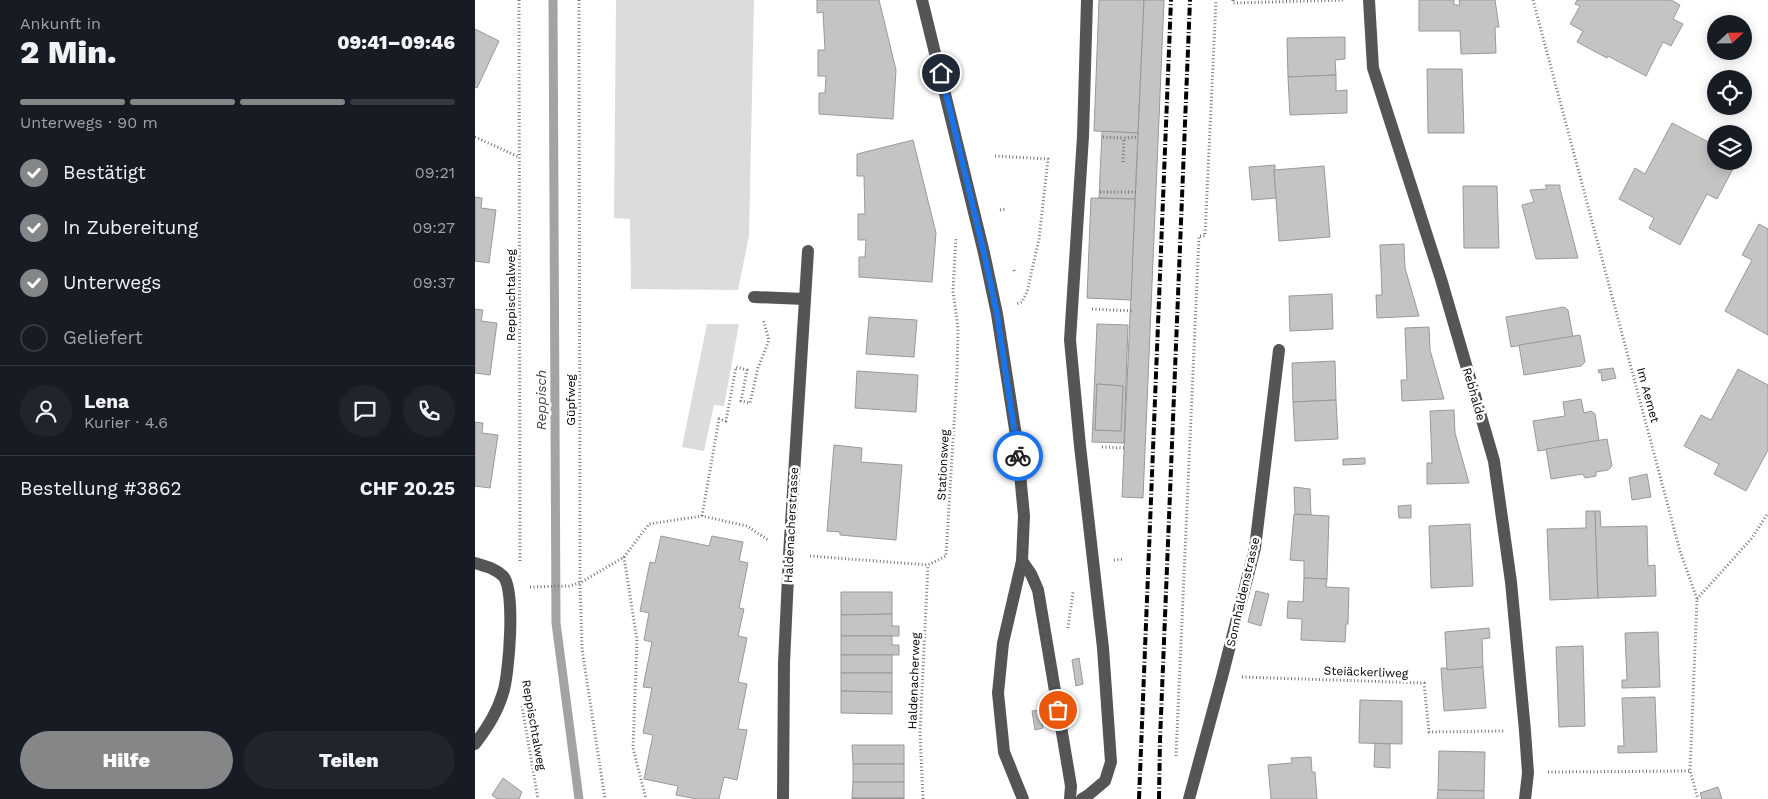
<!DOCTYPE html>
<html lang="de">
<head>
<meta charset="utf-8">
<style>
  :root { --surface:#171b24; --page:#20242c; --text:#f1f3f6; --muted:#9ea1a6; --line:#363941; --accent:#858687 }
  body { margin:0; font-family:"Work Sans",sans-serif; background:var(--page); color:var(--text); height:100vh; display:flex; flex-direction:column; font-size:19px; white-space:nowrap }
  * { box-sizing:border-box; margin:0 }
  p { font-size:16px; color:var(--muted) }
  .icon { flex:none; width:28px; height:28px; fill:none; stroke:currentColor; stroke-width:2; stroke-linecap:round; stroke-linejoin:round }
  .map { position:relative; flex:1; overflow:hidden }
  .details { display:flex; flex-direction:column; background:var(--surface); width:475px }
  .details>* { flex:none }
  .needle { width:32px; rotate:68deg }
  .tools { position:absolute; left:1232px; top:15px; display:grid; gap:10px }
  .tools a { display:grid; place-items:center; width:45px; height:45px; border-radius:50%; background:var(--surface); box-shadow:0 2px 12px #0003; font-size:25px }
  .pin { position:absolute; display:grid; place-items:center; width:42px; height:42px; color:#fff; margin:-21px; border:2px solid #fff; border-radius:50%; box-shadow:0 1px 5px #0007 }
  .courier { position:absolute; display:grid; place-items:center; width:50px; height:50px; margin:-25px; border:4px solid #1a73e8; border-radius:50%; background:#fff; color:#222; box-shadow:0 1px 6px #0007 }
  .overview em { font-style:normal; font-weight:800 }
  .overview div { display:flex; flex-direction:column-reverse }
  .overview { display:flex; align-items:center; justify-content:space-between; height:85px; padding:0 20px }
  h1 { font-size:32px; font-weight:800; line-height:38px }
  .bar { display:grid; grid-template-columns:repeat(4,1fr); gap:8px 5px; align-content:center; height:60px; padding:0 20px }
  .bar i { height:6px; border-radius:4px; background:var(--line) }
  .bar .active { background:var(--accent) }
  .bar p { grid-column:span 4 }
  .line { display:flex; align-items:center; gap:12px; padding:0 20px; border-top:1px solid var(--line) }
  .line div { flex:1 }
  .round { display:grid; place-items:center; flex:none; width:52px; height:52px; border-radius:26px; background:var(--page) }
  ol { padding:0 20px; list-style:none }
  li { display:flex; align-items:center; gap:15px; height:55px }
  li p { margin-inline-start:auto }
  li .icon { padding:5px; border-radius:50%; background:var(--accent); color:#fff; stroke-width:4 }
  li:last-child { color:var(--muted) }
  li i { width:28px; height:28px; border:2px solid var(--line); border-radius:50% }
  .action { display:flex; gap:10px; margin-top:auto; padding:10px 20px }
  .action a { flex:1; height:58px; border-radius:30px; background:var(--accent); color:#fff; font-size:20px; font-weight:800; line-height:58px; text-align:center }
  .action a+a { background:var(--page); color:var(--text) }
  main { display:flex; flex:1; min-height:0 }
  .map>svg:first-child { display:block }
</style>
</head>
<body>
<main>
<section class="details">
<div class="overview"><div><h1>2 Min.</h1><p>Ankunft in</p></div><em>09:41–09:46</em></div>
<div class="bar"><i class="active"></i><i class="active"></i><i class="active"></i><i></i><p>Unterwegs · 90 m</p></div>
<ol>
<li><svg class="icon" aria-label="check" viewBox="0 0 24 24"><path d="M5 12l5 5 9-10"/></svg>Bestätigt<p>09:21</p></li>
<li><svg class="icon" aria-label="check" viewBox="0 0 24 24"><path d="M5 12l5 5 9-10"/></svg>In Zubereitung<p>09:27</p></li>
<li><svg class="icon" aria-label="check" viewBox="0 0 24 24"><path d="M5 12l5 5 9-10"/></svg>Unterwegs<p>09:37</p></li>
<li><i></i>Geliefert</li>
</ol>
<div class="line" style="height:90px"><a class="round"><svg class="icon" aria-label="person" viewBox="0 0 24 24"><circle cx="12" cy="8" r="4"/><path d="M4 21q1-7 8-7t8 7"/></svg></a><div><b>Lena</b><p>Kurier · 4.6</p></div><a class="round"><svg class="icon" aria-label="chat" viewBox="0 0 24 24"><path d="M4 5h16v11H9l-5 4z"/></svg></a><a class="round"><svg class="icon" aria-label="phone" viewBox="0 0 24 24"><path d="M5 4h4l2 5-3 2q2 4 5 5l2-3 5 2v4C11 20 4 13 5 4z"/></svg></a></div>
<div class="line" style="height:65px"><div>Bestellung #3862</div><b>CHF 20.25</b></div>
<div class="action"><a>Hilfe</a><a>Teilen</a></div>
</section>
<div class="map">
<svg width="1293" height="799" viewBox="0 0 1293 799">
  <rect width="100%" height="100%" fill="#fff"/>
  <g fill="#dcdcdc">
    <polygon points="141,0 279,0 274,236 263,290 156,289 155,219 139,218"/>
    <polygon points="232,324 264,324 249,406 239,405 229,451 207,447"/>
  </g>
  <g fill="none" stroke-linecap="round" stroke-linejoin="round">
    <polyline stroke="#a3a3a3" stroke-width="9" points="78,0 81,623 104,799"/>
  </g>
  <g fill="#c4c4c4" stroke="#999" fill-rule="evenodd">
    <polygon points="342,0 404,0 421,70 418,119 344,114 344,93 350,93 351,76 343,76 343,50 350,50 348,12 342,13"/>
    <polygon points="624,0 669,0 663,133 619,131"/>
    <polygon points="669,0 689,0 668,498 647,497"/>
    <polygon points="944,0 979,0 979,5 985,5 984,0 1020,0 1024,27 1020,27 1021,53 986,54 985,31 944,31"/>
    <polygon points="1102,0 1196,0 1205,5 1198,19 1208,24 1196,46 1188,42 1171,76 1133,56 1132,58 1102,42 1108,31 1095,24 1105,6 1100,4"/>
    <polygon points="0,29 24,41 2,88 0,87"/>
    <polygon points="870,37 870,59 860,60 861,75 813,77 812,38"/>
    <polygon points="952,69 987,69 989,133 953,133"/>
    <polygon points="861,75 861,91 872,90 872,113 815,115 813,77"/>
    <polygon points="1197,123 1241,146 1241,161 1262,161 1242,199 1232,194 1205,245 1174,228 1179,218 1144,199 1160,168 1170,174"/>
    <polygon points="627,131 663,133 660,199 624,198"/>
    <polygon points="438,140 461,233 457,282 384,277 384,257 390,257 391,240 383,240 383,214 390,214 389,176 382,176 382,154"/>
    <polygon points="800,165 800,170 799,170 801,198 777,200 774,167"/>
    <polygon points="849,166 855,237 804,241 799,170"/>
    <polygon points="1070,185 1085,185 1085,189 1103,258 1061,259 1047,205 1059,202 1055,190 1072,189"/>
    <polygon points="988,186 1022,186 1024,248 989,248"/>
    <polygon points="0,197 7,198 6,208 21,210 14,263 0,261"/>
    <polygon points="616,198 660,199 656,300 612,298"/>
    <polygon points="1284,224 1293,229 1293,335 1250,311 1277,260 1267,255"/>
    <polygon points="929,244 930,268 944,316 902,318 901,295 907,295 905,245"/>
    <polygon points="857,294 858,329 815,331 814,296"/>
    <polygon points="1089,307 1093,310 1098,337 1036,347 1031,317"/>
    <polygon points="0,309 8,310 6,321 22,323 15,375 0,373"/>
    <polygon points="394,317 442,320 439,357 391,354"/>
    <path d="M622 324 653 325 649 443 617 442ZM622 384 648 386 646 431 620 430Z"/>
    <polygon points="954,327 955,350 969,399 927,401 926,380 932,380 930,328"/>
    <polygon points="1105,335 1110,362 1106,366 1049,375 1044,345"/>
    <polygon points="860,361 861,400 818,402 817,363"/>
    <polygon points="1138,368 1141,378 1127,381 1126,372 1124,373 1123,370"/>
    <polygon points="1263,369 1293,385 1293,450 1271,491 1239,474 1244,464 1209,446 1226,415 1236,420"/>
    <polygon points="382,371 443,375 441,412 380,408"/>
    <polygon points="622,384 648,386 646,431 620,430"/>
    <polygon points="1106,399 1109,413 1116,411 1120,414 1124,441 1063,451 1058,421 1090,416 1088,402"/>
    <polygon points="861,400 863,439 820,441 818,402"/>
    <polygon points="979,410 980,433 994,483 952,484 952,463 957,463 955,411"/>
    <polygon points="0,422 8,423 7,433 23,435 15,488 0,486"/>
    <polygon points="1132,439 1137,466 1133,470 1121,472 1121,476 1110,478 1108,474 1076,479 1071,449"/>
    <polygon points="359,445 387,448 386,462 427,465 421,540 365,535 365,532 352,531"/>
    <polygon points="890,458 890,464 868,465 868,459"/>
    <polygon points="1172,474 1176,497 1157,500 1154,478"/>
    <polygon points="819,487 835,489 836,515 820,514"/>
    <polygon points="936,505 936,518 924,518 923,506"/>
    <polygon points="1111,511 1120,511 1123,598 1075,600 1072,529 1111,528"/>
    <polygon points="1120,511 1125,511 1126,527 1172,526 1173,566 1180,565 1181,596 1123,598"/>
    <polygon points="819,514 854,516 852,579 829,578 829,561 815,560"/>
    <polygon points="995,524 998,586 956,588 954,526"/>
    <polygon points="186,536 234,546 237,536 268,542 264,561 273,563 264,608 269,609 263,636 272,638 263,682 272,684 263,729 272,730 262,780 249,777 244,799 222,799 201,795 203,786 169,779 178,735 168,733 177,688 168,687 177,642 169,640 174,613 165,611 175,562 180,563"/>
    <polygon points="829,578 852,579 851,587 874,588 873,624 871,624 870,642 826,640 827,619 812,618 813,601 828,602"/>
    <polygon points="781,591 794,594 786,626 773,622"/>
    <polygon points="366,592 417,592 417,614 366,615"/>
    <polygon points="417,614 417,626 424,626 424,636 366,636 366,615"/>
    <polygon points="1014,628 1015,638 1007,639 1008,667 972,670 970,632"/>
    <polygon points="1183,632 1185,687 1147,688 1147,680 1152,680 1150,633"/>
    <polygon points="366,636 417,636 417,645 424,645 424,655 366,655"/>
    <polygon points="1108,646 1110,726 1084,727 1081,647"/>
    <rect x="366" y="655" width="51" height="18"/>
    <polygon points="604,658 608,684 601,686 597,660"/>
    <polygon points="1008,667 1011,708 969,711 966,668 972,668 972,670"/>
    <polygon points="366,673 417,673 417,692 366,691"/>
    <polygon points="366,691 417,692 417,714 366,713"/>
    <polygon points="1180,697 1182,752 1143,753 1143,746 1149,746 1147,698"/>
    <polygon points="885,700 927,701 927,744 884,743"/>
    <polygon points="565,710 568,728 560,730 557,711"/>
    <polygon points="900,743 915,744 915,768 899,767"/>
    <polygon points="377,745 429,745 429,764 378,764"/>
    <polygon points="964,751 1010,752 1009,791 963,790"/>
    <polygon points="836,757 837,772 840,772 842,799 796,799 793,765 817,763 816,758"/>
    <rect x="378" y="764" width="51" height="18"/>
    <polygon points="28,778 47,792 44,799 22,799 17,795"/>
    <polygon points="378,782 429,782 429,798 377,798"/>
    <polygon points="1243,787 1247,799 1227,799 1225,793"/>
    <polygon points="963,790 1009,791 1009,799 962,799"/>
    <rect x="377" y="798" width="52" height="1"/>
  </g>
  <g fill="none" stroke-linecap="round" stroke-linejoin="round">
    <g stroke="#777" stroke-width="3" stroke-dasharray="1 2.5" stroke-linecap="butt">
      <polyline points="44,0 45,563"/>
      <polyline points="104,0 105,583 107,649 130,799"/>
      <polyline points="758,0 758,3 870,0"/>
      <polyline points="1058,0 1205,551 1222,599 1215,771 1223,799"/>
      <polyline points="0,137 44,157"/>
      <polyline points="628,137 649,138"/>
      <polyline points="520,156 573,159 564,239 552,292 547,302 541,304"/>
      <polyline points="648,162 649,138 663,137"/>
      <polyline points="625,192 661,192"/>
      <polyline points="525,210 531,209"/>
      <polyline points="539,270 540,273"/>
      <polyline points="617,309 657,311"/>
      <polyline points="627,447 649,448"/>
      <polyline points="227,516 244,419 251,421 261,367 272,370 266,401 275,403 283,368 294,340 288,319"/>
      <polyline points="335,556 453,565 471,556 482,374 483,328 478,291 481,237"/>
      <polyline points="149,557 162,640 158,748 171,799"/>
      <polyline points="639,560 649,559"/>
      <polyline points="55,587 94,586 105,583 149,557 174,524 227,516 272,526 293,540"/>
      <polyline points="1222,599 1277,538 1293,513"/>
      <polyline points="593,628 598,592"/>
      <polyline points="767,677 949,683 954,732 1029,731"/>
      <polyline points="47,706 63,799"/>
      <polyline points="701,756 724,236 730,236 741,0"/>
      <polyline points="1073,772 1215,771"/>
      <polyline points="448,799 445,733 453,565"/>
    </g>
    <g stroke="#555" stroke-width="12">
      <polyline points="447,0 509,253 522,314 542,442 549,516 547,561 528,643 523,693 529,752 548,799"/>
      <polyline points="894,0 898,68 966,279 1019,461 1036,582 1050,731 1053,773 1050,799"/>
      <polyline points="279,297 330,299"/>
      <polyline points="547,561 556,574 563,590 596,786 595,799"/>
      <path d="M0 563C10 566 20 568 28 576 41 589 34 675 28 693 22 713 12 728 0 744"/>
      <polyline points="308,799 309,663 314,555 333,251"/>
      <polyline points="607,799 612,796 630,781 636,762 628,648 605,446 595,340 608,136 612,0"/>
      <polyline points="714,799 747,677 780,548 804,350"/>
    </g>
    <g stroke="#000" stroke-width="4" stroke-dasharray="8 2.5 1 2.5" stroke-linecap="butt">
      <polyline points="664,799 696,0"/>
      <polyline points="684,799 685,740 715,0"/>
    </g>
  </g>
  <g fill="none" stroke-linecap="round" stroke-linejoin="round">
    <polyline stroke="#595959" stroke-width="5" stroke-dasharray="0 9" points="543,456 549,516 547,561 556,574 563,590 583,710"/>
    <polyline stroke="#1a73e8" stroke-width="6" points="466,73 509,253 522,314 543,456"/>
  </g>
  <g text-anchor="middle" stroke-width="5" stroke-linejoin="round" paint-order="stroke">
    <g font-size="12" fill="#000" stroke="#fff">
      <text transform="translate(36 295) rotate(-90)" y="4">Reppischtalweg</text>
      <text transform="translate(999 394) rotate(74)" y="4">Rebhalde</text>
      <text transform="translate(1173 395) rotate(75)" y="4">Im Aemet</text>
      <text transform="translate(96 400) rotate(-90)" y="4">Güpfweg</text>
      <text transform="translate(468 465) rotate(-87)" y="4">Stationsweg</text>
      <text transform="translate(316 525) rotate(-87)" y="4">Haldenacherstrasse</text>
      <text transform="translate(768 592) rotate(-77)" y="4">Sonnhaldenstrasse</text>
      <text transform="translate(891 672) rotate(2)" y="4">Steiäckerliweg</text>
      <text transform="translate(439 681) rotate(-88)" y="4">Haldenacherweg</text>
      <text transform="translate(59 725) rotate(80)" y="4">Reppischtalweg</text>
    </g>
    <g font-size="14" font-style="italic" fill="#444" stroke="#fff">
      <text transform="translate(66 400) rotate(-90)" y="5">Reppisch</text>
    </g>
  </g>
</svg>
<div class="tools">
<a><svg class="needle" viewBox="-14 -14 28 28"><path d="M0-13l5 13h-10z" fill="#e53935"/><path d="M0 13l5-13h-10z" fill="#9ea1a6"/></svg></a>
<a><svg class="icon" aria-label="locate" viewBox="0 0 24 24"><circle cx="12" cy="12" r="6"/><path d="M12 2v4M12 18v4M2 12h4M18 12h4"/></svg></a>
<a><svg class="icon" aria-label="layers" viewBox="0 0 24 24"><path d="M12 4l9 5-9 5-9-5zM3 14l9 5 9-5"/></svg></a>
</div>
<div class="pin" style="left:583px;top:710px;background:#ea580c"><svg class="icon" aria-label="bag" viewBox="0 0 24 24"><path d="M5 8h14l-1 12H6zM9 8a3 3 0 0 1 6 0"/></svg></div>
<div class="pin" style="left:466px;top:73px;background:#1f2937"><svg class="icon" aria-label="home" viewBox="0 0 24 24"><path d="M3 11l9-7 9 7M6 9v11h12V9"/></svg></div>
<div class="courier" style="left:543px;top:456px"><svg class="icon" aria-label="bike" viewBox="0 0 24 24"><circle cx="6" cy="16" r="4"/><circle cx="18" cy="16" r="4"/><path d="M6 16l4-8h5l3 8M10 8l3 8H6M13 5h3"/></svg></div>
</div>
</main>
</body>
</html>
